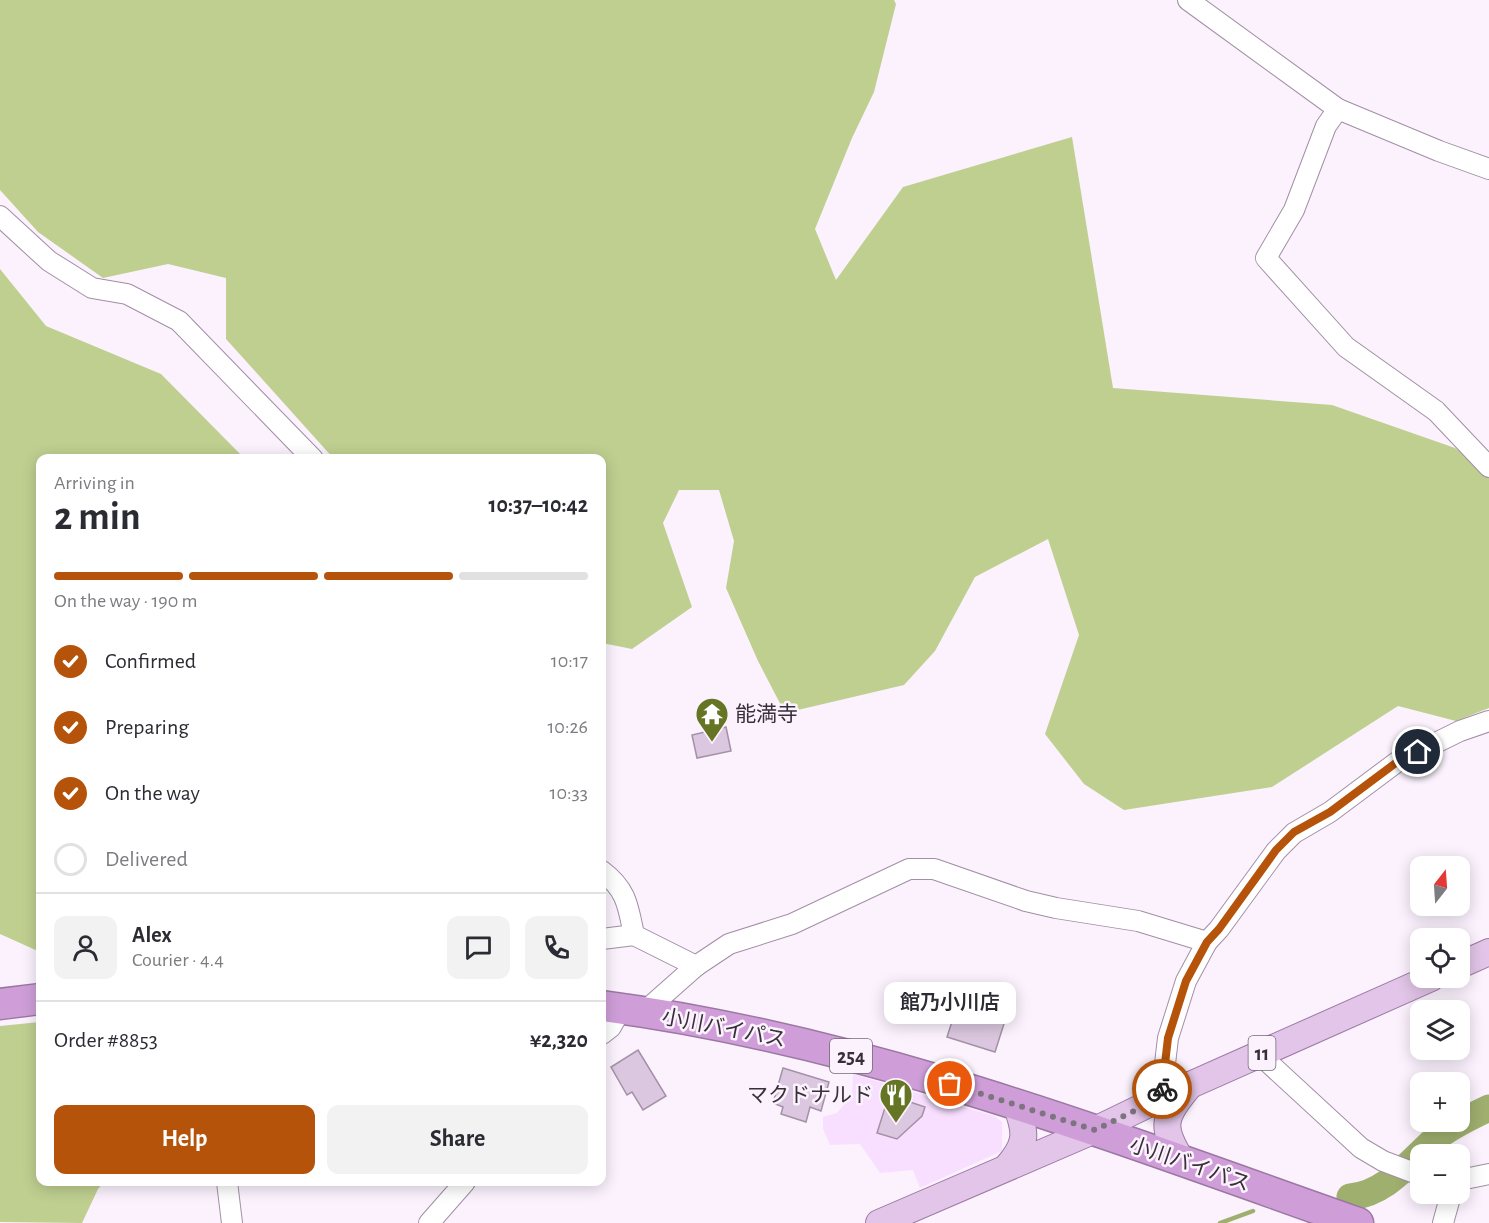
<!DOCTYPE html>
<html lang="en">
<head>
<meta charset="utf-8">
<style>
  :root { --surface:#fff; --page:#f2f2f3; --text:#2b2b33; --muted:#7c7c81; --line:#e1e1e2; --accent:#b45309 }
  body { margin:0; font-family:"Alegreya Sans","Noto Sans JP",sans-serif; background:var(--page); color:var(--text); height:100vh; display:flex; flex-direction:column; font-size:22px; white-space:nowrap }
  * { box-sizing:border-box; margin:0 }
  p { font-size:20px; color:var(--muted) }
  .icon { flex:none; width:33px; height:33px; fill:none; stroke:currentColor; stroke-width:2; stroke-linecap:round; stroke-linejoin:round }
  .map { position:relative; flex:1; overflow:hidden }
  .sheet { position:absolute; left:36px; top:454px; width:570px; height:732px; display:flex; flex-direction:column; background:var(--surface); border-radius:12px; box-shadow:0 3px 15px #0003 }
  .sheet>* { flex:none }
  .needle { width:39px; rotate:17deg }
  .fabs { position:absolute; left:1410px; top:856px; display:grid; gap:12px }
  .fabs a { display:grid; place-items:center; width:60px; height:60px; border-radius:12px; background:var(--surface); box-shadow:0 3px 15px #0003; font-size:30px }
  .pin { position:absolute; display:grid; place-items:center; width:51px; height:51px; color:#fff; margin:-26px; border:3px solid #fff; border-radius:50%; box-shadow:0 2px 6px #0007 }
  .courier { position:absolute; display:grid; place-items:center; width:60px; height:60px; margin:-30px; border:4px solid #b45309; border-radius:50%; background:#fff; color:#222; box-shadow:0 2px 8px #0007 }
  .bubble { position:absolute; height:42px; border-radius:12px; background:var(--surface); box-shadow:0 3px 15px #0003; font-size:20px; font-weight:600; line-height:42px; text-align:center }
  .head em { font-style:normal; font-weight:600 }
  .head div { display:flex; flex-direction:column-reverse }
  .head { display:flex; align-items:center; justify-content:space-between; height:102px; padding:0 18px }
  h1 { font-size:39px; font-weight:600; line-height:45px }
  .bar { display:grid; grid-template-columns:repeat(4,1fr); gap:9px 6px; align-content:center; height:72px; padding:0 18px }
  .bar i { height:8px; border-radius:4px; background:var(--line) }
  .bar .on { background:var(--accent) }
  .bar p { grid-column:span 4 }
  .line { display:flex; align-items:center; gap:15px; padding:0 18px; border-top:2px solid var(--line) }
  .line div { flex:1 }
  .round { display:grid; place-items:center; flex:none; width:63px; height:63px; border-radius:12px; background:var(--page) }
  ol { padding:0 18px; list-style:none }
  li { display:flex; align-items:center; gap:18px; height:66px }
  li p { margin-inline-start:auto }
  li .icon { padding:6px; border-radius:50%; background:var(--accent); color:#fff; stroke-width:4 }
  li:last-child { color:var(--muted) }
  li i { width:33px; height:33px; border:3px solid var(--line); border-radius:50% }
  .primary-button { display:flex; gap:12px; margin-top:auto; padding:12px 18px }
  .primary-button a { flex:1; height:69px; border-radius:12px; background:var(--accent); color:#fff; font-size:24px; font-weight:600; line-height:69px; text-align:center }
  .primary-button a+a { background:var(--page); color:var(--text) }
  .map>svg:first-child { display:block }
</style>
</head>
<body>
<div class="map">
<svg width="1489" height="1223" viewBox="0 0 1489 1223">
  <rect width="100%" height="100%" fill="#fbf2fd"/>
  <polygon fill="#f9dfff" points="853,1074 994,1116 1002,1122 1002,1151 920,1188 913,1170 880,1173 860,1144 830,1145 823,1129 823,1117 837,1113 852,1095"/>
  <g fill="#bfcf90">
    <polygon points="0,0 894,0 896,4 874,92 852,138 815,229 836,280 903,187 1072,137 1113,388 1332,405 1455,448 1489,473 1489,708 1456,721 1398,706 1272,787 1124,810 1084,784 1045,734 1079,635 1048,539 975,577 935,651 904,685 785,713 758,661 726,588 734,541 719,490 679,490 663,523 692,607 632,649 602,643 602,459 334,459 226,339 226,278 168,264 103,278 38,232 0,190"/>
    <polygon points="0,269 46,326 161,374 245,459 40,459 40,952 0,934"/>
    <polygon points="40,1022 40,1182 104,1182 98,1189 82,1223 0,1222 0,1026"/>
  </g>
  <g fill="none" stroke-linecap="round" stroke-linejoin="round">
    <polyline stroke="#9faf6e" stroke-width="4.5" points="1220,1223 1253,1211"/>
    <path stroke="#9faf6e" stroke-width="27" d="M1350 1197C1388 1194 1412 1158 1440 1135 1455 1124 1472 1116 1489 1108"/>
  </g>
  <g fill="#dbc7df" stroke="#a491a8" stroke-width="1.5">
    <polygon points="726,727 731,751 697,758 692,735"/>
    <polygon points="959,1000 975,1005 976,1001 1008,1011 995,1052 947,1037"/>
    <polygon points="638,1050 666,1096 643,1110 632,1092 627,1095 611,1067"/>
    <polygon points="783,1068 829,1082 821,1111 810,1107 806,1122 781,1114 783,1107 773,1103"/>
    <polygon points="889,1095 925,1107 922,1116 897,1139 877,1133"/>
  </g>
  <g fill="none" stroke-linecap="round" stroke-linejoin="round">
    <g stroke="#a28ea6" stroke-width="22">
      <g id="minor">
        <polyline points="1188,0 1338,109 1439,151 1489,169"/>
        <polyline points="1338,109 1326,126 1294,210 1266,258 1346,347 1436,411 1489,467"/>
        <polyline points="0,216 49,261 92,288 127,294 179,321 313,459"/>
        <path d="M602 871C627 890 628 906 634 935L696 966"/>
        <polyline points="602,939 634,935"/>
        <polyline points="644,1012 696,966 729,944 792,924 909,869 934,869 1026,901 1056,908 1138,921 1207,942"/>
        <polyline points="602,1034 611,1027 621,1009"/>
        <polyline points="1259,1054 1361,1148 1383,1161 1420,1175"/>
        <polyline points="1161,1098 1168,1038 1186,981 1207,942 1219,929 1276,851 1294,833 1330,812 1397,762 1460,731 1489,721"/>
        <polyline points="1460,1180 1489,1174"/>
        <polyline points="227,1182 232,1223"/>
        <polyline points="429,1223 465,1182"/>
        <polyline points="1443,1223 1451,1194"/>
      </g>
    </g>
    <g stroke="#9a78a1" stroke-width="28">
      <g id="major">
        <polyline points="1460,965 1489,952"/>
        <path d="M1182 1161C1159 1125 1164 1117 1190 1085"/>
        <path d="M1007 1167C1027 1144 1027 1133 1016 1105"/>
        <polyline points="879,1223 1095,1130 1161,1098 1431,978"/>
      </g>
    </g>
    <g stroke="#9a78a1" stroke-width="33">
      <g id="highway">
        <polyline points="0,1004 40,999"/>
        <path d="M602 1006C863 1040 1111 1136 1358 1223"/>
      </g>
    </g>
    <use href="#minor" stroke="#fff" stroke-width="20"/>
    <use href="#major" stroke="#e2c5e8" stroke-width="26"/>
    <use href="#highway" stroke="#cf9ed9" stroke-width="30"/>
  </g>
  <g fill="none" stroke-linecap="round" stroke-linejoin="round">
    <polyline stroke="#7c747e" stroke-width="6" stroke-dasharray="0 10.8" points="950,1084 1095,1130 1161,1098 1162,1089"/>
    <polyline stroke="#b45309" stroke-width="8" points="1162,1089 1168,1038 1186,981 1207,942 1219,929 1276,850 1294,832 1330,812 1397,762 1418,752"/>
  </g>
  <defs>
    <g id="temple-pin" transform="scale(1.725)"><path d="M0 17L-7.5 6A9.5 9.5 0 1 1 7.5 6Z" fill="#657523" stroke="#fbf2fd"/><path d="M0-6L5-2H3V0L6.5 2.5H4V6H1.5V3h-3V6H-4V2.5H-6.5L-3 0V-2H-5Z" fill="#fff"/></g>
    <g id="restaurant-pin" transform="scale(1.725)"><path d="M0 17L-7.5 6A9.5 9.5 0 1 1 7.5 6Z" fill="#657523" stroke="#fbf2fd"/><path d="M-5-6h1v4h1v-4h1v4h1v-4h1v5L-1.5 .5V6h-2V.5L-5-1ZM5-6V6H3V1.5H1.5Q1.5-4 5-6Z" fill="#fff"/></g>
  </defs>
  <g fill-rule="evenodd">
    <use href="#temple-pin" x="712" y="714"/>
    <use href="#restaurant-pin" x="896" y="1095"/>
  </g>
  <g text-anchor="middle" stroke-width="5" stroke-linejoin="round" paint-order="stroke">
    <g fill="#fbf2fd" stroke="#726a74" stroke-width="1.5">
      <rect x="1248.5" y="1036" width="27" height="34" rx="4.5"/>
      <rect x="830" y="1039" width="42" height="34" rx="4.5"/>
    </g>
    <g font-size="20" font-weight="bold" fill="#383039">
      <text x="1262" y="1060">11</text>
      <text x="851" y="1063">254</text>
    </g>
    <g font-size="21" fill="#383039" stroke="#fbf2fd" text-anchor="start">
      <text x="735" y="721">能満寺</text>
      <text x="873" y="1102" text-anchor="end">マクドナルド</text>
    </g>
    <g font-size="21" fill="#383039" stroke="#fbf2fd">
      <text transform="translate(724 1028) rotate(11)" y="7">小川バイパス</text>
      <text transform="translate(1190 1164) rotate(19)" y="7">小川バイパス</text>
    </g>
  </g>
</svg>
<div class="fabs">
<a><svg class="needle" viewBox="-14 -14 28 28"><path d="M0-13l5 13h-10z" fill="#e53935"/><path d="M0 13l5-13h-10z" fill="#7c7c81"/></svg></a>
<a><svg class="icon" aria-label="locate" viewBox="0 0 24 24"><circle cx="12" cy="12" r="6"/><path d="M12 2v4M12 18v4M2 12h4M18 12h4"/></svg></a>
<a><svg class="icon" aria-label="layers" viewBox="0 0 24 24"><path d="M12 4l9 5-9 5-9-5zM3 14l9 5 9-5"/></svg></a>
<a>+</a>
<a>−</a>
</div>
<div class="pin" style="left:950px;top:1084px;background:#ea580c"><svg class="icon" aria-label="bag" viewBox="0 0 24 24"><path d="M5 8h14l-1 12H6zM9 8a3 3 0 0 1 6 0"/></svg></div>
<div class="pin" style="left:1418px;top:752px;background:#1f2937"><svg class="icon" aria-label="home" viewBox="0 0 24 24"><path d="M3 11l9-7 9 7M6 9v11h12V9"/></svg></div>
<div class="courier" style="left:1162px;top:1089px"><svg class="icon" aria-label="bike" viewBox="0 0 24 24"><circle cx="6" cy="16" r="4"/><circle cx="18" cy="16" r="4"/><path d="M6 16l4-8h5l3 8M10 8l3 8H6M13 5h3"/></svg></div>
<div class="bubble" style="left:884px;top:982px;width:132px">館乃小川店</div>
<section class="sheet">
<div class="head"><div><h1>2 min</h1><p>Arriving in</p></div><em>10:37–10:42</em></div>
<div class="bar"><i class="on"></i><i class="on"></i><i class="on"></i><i></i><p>On the way · 190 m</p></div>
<ol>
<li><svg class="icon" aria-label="check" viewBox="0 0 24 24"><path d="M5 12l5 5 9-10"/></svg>Confirmed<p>10:17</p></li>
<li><svg class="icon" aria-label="check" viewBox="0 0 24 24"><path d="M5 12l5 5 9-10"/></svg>Preparing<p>10:26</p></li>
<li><svg class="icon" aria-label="check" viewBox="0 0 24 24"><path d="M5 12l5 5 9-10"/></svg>On the way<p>10:33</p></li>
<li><i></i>Delivered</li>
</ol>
<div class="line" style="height:108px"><a class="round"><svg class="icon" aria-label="person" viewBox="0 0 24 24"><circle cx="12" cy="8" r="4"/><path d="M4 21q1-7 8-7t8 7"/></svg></a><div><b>Alex</b><p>Courier · 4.4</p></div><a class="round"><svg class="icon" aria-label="chat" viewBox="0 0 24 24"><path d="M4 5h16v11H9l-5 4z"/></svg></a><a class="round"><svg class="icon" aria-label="phone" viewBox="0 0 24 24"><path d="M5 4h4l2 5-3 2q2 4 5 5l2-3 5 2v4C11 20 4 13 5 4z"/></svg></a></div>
<div class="line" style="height:78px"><div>Order #8853</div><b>¥2,320</b></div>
<div class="primary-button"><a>Help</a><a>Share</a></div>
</section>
</div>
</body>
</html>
